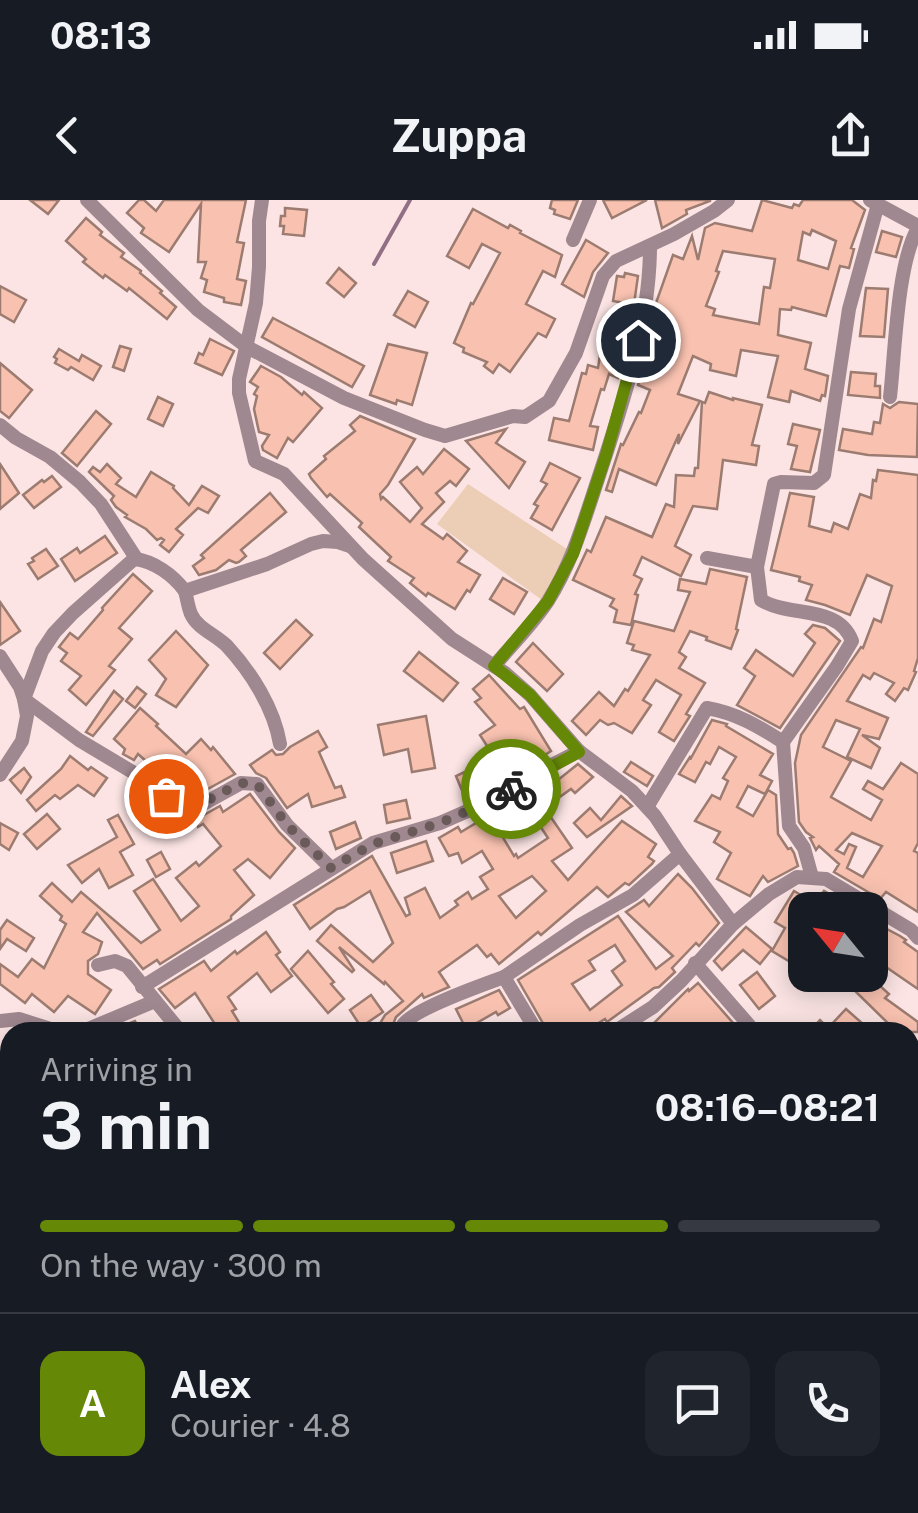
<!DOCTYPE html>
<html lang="en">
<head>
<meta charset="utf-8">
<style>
  :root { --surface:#171b24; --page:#20242c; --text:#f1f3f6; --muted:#9ea1a6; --line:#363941; --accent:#658807 }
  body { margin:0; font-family:"Public Sans",sans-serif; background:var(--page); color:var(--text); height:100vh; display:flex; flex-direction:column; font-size:38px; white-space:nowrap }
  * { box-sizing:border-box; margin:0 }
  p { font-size:32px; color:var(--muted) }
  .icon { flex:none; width:55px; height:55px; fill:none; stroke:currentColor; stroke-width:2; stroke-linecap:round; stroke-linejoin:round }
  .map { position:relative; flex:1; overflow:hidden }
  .sheet { position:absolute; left:0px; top:822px; width:920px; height:492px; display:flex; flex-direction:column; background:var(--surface); border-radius:30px 30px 0 0; box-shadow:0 5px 25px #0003 }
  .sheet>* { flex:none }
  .needle { width:65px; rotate:300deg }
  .buttons { position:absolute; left:788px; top:692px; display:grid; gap:20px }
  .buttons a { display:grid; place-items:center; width:100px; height:100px; border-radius:20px; background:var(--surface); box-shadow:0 5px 25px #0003; font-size:50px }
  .pin { position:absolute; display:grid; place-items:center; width:85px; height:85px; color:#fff; margin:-42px; border:5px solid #fff; border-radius:50%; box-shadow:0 2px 10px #0007 }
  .courier { position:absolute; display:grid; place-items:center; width:100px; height:100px; margin:-50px; border:8px solid #658807; border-radius:50%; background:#fff; color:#222; box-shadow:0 2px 12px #0007 }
  .summary em { font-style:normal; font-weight:700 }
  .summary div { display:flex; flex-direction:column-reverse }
  .summary { display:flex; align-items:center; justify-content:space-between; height:170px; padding:0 40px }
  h1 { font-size:65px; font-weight:700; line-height:75px }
  .bar { display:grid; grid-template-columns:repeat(4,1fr); gap:15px 10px; align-content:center; height:120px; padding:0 40px }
  .bar i { height:12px; border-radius:8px; background:var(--line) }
  .bar .active { background:var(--accent) }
  .bar p { grid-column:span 4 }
  .line { display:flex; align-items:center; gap:25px; padding:0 40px; border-top:2px solid var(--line) }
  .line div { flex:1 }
  .round { display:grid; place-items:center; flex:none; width:105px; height:105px; border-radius:20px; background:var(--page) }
  .status { display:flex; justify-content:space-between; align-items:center; height:70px; padding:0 50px; background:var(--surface); direction:ltr }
  .status svg { height:28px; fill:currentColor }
  header { display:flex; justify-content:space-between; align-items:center; height:130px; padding:0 40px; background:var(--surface); font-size:45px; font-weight:700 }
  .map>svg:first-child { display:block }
</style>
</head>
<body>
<div class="status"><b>08:13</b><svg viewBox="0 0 49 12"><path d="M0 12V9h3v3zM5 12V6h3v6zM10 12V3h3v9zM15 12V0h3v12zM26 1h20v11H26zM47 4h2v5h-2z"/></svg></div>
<header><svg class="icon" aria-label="back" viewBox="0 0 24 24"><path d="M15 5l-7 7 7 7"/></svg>Zuppa<svg class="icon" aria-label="share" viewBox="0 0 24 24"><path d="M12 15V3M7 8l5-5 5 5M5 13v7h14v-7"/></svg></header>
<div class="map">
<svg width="918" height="1313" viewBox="0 0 918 1313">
  <rect width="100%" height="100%" fill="#fce4e4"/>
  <polygon fill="#eccdb5" points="468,284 570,351 542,400 437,324"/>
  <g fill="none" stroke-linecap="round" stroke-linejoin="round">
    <polyline stroke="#916f85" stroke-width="4" points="374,64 410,0"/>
  </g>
  <g fill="#f9c2b0" stroke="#9c7b70" stroke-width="2.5" fill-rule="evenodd">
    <polygon points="30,0 59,0 48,14"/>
    <polygon points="139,0 144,0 156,11 164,0 246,0 237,42 244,43 237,79 246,81 241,105 224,102 224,98 204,92 207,80 201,78 206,62 198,62 201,4 169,52 141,33 144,28 127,13"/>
    <polygon points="552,0 578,0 570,19 554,14 555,10 550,8"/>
    <polygon points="603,0 647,0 612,18"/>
    <polygon points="655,0 710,0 710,1 686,10 687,14 662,28"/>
    <path d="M762 0 792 8 794 4 799 6 803 0H852L865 10 851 48 854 49 849 68 840 66 826 116 792 107 791 110 780 109 778 135 811 143 805 169 828 176 825 196 822 195 820 201 791 191 789 202 768 197 778 156 741 150 736 176 710 170 711 164 693 156 678 194 700 201 678 244 679 234 656 285 619 269 612 292 606 290 621 244 623 245 639 212 641 213 650 190 638 185 649 149 653 151 662 129 652 126 656 103 673 55 683 59 692 36 698 60 705 28 715 23 752 31ZM812 30 836 41 828 69 798 60 803 32 810 35ZM723 51 775 59 770 88 764 87 759 124 713 115 715 109 706 106 719 72 716 71Z"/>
    <polygon points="285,8 307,10 304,36 283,34 284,26 280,26 281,16 285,16"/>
    <polygon points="473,9 508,28 510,25 521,31 520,33 562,55 555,77 543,71 526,104 555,119 546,137 538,133 510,172 499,164 493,173 484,166 487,162 463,152 464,148 454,143 471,103 473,104 500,53 482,44 469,68 447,56"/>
    <polygon points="86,18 102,32 100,35 124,53 121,57 141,71 140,73 162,91 160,93 176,107 167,119 129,88 127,91 105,75 103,78 83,62 86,59 66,41"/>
    <polygon points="882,31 902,37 896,57 876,52"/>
    <polygon points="586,40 608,53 593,72 584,97 562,84"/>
    <polygon points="339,68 356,83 344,97 327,83"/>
    <polygon points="625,73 638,76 632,118 628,117 630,104 613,101 617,76 624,77"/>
    <polygon points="0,86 26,100 14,122 0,114"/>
    <polygon points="866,88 888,89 884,137 860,136"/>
    <polygon points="408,91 428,102 415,127 394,115"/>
    <polygon points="273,118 364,166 352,187 262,137"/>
    <polygon points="606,137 627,143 618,178 609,174 604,190 601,189 590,226 598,227 593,250 549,240 554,218 569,221 582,173 586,174 588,165 598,168 601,148"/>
    <polygon points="210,139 234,151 222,175 195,163 199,153 203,155"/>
    <polygon points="388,144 427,153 412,205 397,200 396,204 370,195"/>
    <polygon points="120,146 131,149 124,171 113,167"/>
    <polygon points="59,149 79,161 82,155 101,166 93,180 71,167 68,170 55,163 57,159 54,157"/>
    <polygon points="0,163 32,190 9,218 0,211"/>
    <polygon points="261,166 281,177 302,195 304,192 322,208 293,242 288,238 277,258 263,250 262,246 269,235 259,232 254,209 257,196 254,194 258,187 250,182"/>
    <polygon points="851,172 876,174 875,186 880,186 880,198 848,195"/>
    <polygon points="709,192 733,200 733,198 762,205 752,245 759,246 756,265 723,260 717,309 693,306 675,346 691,355 681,376 642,357 634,375 642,379 635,394 638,395 631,425 614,422 617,410 610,406 614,399 573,380 587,350 591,352 606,317 652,337 666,304 674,307 676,275 694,276 695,268 698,268 702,202 705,203"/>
    <polygon points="158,197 173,204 163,226 148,219"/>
    <polygon points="899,202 918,204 917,257 868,255 839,250 843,229 872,234 874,222 880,223 883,204 890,208"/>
    <polygon points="96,211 111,224 77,266 62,253"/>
    <polygon points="360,216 415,239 388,285 380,294 381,299 383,297 410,322 422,308 400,282 417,267 423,274 444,249 469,269 456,286 450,281 436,293 444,302 422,324 443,339 447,334 467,351 458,362 480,375 470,392 467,390 455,409 428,393 426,396 410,383 414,378 388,361 391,357 359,327 362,323 330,294 327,297 311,278 309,274 326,259 324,256 355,231 350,225"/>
    <polygon points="793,224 820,230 810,272 791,269 797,246 788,244"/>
    <polygon points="506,229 496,243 525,262 509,288 466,241"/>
    <polygon points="550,263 580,278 552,330 531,318 538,306 534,304 547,284 541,281"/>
    <polygon points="0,264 19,293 0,309"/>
    <polygon points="107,264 121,278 116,284 136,297 151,272 174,286 173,288 189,305 202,286 219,296 208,313 198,308 176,329 183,335 169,352 160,345 164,340 161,338 157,340 146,329 125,317 127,315 116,307 111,300 114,296 89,272 93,267 100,272"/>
    <path d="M878 270 918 275V458L914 471 916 472 908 490 904 488 895 501 886 494 894 483 874 473 870 479 863 475 847 501 888 518 879 539 862 535 880 548 871 568 847 557 860 529 836 520 823 547 851 561 831 597 871 620 882 600 863 589 868 581 883 589 901 563 918 574V643L914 651 918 653V712L886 692 880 699 834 672 839 664 819 646 816 650 810 638 813 637 806 632 799 622 795 563 801 535 861 447 863 448 874 419 881 422 892 386 867 375 850 415 825 405 806 400 812 385 799 381 800 377 771 370 790 293 814 297 809 326 831 332 834 323 848 329 860 294 871 298 873 280 876 281ZM852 633 882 646 863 677 847 668 856 647 849 644 844 654 836 650Z"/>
    <polygon points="52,276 61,287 34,308 23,295 42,280 44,282"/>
    <polygon points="270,293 286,312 241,350 246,356 239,362 236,363 229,360 216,370 199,375 193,366 204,358 201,355"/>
    <polygon points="105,336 117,353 75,381 61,359 77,348 80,353"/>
    <polygon points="46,349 58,366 38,379 28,364 34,361 32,358"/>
    <polygon points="710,369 747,377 736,429 738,430 731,449 706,440 707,437 690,431 679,452 686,457 679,468 705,483 686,514 690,516 674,541 659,532 681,495 656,480 643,500 651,505 632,533 614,523 608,525 600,520 586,535 572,521 599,492 614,506 625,489 628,491 650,455 632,450 634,445 627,443 634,421 674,431 690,392 678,390 680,379 706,384"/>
    <polygon points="133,374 152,391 119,428 132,439 109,466 115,470 86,505 69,490 81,476 61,461 67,453 59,447 70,433 78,439 103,410 102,408"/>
    <polygon points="503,378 527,392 514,414 490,399"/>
    <polygon points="0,402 20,431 0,445"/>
    <polygon points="296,420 312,435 280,469 264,453"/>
    <polygon points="813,425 825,428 840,441 780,528 737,505 755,476 744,468 756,450 793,476 815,443 805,434"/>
    <polygon points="176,431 208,465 176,507 156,495 166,479 149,460"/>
    <polygon points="533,443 563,474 547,491 516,462"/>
    <polygon points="419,452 458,483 443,501 404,471"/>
    <polygon points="489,475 520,509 524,507 551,551 505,580 496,564 498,563 480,535 495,525 475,502 481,498 473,489"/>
    <polygon points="137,487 146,494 135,508 126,501"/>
    <polygon points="114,491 123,499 93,536 86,532"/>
    <polygon points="140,508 158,524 156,526 186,554 201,539 211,550 213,547 235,574 197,595 166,560 156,570 138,554 134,560 123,554 125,549 114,539"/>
    <polygon points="426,516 435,568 412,572 408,549 384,555 378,525"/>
    <polygon points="712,520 727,524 726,526 773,554 760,575 772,581 765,594 748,586 737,607 753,616 768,590 776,595 778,634 788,649 791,648 794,653 798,666 768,682 763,676 750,696 717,679 731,653 714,642 720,632 695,621 712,595 720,599 728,581 723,578 736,557 719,547 710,564 706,562 695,582 679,574 690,557 691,558"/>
    <polygon points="318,531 327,547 319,552 335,588 341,586 345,597 312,607 308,594 287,608 266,578 256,573 250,565 272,550 276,555 283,554 290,547"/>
    <polygon points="70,556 88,570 91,567 107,578 94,596 78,585 60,599 55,595 36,611 27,600 61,569"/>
    <polygon points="631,562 653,576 647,586 624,572"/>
    <path d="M578 564 593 577 575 593 571 589 554 601 545 591 537 597 572 648 552 661 568 680 622 621 656 644 648 657 654 661 652 664 629 685 625 683 608 697 597 687 541 735 538 732 499 764 491 754 487 757 477 745 439 772 449 787 424 798 422 794 396 817 390 832H375L385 815 403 801 385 782 384 784 339 747 354 770 352 772 317 741 331 725 373 762 393 743 370 691 344 707 337 709 310 729 294 705 372 656 406 716 410 714 405 698 425 688 440 718 458 705 455 701 468 692 472 699 488 689 480 677 493 669 482 651 462 663 458 653 449 656 439 638 458 627 461 632 549 579 553 584ZM534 617 548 638 518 658 516 654 514 656 502 636ZM532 676 546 691 516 718 499 696Z"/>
    <polygon points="475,567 487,591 466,600 456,576"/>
    <polygon points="24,568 31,577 21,593 10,580"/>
    <polygon points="250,594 279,632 295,648 270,678 248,659 234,670 254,695 231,716 231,719 160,764 157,760 143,769 97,713 83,732 102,742 98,754 88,761 88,774 111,790 95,814 68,796 54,812 32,794 25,803 0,784 0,764 18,777 32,759 44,768 66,724 60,720 62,716 40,696 52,683 72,702 81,692 141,743 160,730 134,691 153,679 181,721 199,706 176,678 196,662 199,666 221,646 203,624 198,627 195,620 220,606 223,612"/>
    <polygon points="621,596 632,606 587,637 574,623 590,608 601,620"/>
    <polygon points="406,600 410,618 387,623 384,605"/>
    <polygon points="47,614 60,629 37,649 24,634"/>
    <polygon points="118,615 134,644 120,652 133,675 109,688 99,669 82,683 68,665 117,637 108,620"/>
    <polygon points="355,622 361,638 336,649 330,632"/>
    <polygon points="0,623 18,633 9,650 0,644"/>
    <polygon points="426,641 433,661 397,673 391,653"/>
    <polygon points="161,652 170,669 156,677 147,660"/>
    <path d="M678 674 692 688 719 723 699 746 696 743 672 768 675 772 659 787 654 788 607 822 605 819 584 832H548L518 780 618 716 656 769 673 756 626 712 644 700 649 706ZM615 745 625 761 612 771 622 785 590 810 572 784 595 770 589 761Z"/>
    <polygon points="794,691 815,703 824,691 853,708 852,710 805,710 805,753 797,766 772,751 785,728 775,722"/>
    <polygon points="7,720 34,738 26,751 7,739 0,749 0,730"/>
    <polygon points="870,720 900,736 906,740 904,742 918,752 918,789 870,756"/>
    <polygon points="746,727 772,749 760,764 743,750 722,770 714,761"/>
    <polygon points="266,732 280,752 276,755 292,776 271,792 257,773 228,797 236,809 232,811 245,832 220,832 195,793 175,808 159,789 204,761 211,771 235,751 237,754"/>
    <polygon points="308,751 334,782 331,784 344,799 328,813 291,769"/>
    <polygon points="757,772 775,796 759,809 740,785"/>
    <polygon points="868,775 889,794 885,798 918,822 918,832 897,832 853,789"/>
    <polygon points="698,783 741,832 663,832 654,823 688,789 689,791"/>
    <polygon points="499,790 510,808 498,815 496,812 466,829 456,809"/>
    <polygon points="371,795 383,812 361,827 350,810"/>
    <polygon points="846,809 872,832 809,832 820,820 828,828"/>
    <polygon points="135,821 141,832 107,832"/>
    <polygon points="10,892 10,977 0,971 0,956 5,954 0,943 0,897"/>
    <polygon points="10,1033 10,1111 0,1115 0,1036"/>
  </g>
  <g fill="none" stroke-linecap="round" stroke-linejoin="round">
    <g stroke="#a08890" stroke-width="14">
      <polyline points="87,0 198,110 247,147 344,198 425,230 445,236 513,216 525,217 549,201 576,153 603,76 616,61 674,34 714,11 728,0"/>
      <polyline points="262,0 259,21 259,67 256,103 239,179 239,193 255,261 284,274 363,359 452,439 505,473 530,495 579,551 632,591 655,616 680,654 733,724"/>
      <polyline points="870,0 918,26"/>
      <polyline points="573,40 590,0"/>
      <path d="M890 197C895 154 897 63 918 28"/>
      <polyline points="0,225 16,238 50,257 80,282 101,304 136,358"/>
      <polyline points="707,358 757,367 774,284 781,282 814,283 824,275 849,109 878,4"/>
      <path d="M185 391C187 398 188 407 191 414 197 428 216 435 227 446 251 472 274 508 280 544"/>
      <polyline points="0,456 20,487 24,499 79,540 151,583 185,612 192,610 241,583 257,584 287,625 331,668"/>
      <path d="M494 466C512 445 533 424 548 401 572 363 584 321 598 279 622 205 650 125 650 46"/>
      <polyline points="783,542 789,626 804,648 812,677"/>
      <path d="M0 575 22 541 27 516 24 499 42 451 54 433 73 413 134 359C154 361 173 375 185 391L267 364 311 344 323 341 338 342 350 346"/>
      <path d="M647 607 707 508C736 513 758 526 783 542L837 466 852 441C838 404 790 418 761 400L757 367"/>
      <polyline points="695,763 755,832"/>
      <polyline points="98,765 115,761 127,766 180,831"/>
      <polyline points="142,787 373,643 440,623 495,599 546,568 579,551"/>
      <polyline points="0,821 19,819 60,832"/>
      <polyline points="81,832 155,801"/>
      <path d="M402 832C402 830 402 827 403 825 413 809 485 784 504 777"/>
      <polyline points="537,832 504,777 580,725 633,695 680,654"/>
      <polyline points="614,832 653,807 681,781 733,724 769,694 797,677 826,679 911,730 918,738"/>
      <polyline points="910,938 918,945"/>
      <polyline points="0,981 10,994"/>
      <polyline points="910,1072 918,1068"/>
      <polyline points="910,1125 918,1130"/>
      <polyline points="0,1151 10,1148"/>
      <polyline points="0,1201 10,1210"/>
      <polyline points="910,1295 918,1279"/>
      <polyline points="472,1305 480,1313"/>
      <polyline points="128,1313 139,1305"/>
      <polyline points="510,1313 536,1305"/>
      <polyline points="901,1313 905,1305"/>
    </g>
    <g stroke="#481e2f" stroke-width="25">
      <polyline points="0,1271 10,1280"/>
      <polyline points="36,1305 44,1313"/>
    </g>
  </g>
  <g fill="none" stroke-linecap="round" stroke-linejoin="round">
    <polyline stroke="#6a5a5a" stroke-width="10" stroke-dasharray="0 18" points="166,596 185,612 241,583 257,584 287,625 331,668 373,644 440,623 495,599 511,589"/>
    <polyline stroke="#658807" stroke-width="12" points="511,589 579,552 530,495 494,466 548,401 573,354 606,255 638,140"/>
  </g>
</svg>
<div class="buttons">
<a><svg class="needle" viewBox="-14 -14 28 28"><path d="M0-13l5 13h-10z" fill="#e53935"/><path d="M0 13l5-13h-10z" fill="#9ea1a6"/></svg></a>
</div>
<div class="pin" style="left:166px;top:596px;background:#ea580c"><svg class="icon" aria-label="bag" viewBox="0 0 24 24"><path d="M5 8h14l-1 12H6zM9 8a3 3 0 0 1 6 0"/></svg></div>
<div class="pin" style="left:638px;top:140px;background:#1f2937"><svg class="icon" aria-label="home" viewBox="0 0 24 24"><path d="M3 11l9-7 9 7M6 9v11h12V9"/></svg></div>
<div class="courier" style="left:511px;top:589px"><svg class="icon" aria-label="bike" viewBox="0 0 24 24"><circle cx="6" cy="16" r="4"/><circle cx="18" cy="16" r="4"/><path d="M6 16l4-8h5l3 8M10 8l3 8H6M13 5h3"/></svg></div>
<section class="sheet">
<div class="summary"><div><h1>3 min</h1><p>Arriving in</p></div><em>08:16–08:21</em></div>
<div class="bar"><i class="active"></i><i class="active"></i><i class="active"></i><i></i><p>On the way · 300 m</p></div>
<div class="line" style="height:180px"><b class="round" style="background:var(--accent);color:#fff">A</b><div><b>Alex</b><p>Courier · 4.8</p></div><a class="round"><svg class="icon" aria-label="chat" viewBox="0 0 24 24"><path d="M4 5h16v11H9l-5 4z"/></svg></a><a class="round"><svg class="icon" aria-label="phone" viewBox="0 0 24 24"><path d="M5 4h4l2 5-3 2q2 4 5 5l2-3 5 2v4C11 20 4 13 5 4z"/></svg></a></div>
</section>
</div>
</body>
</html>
